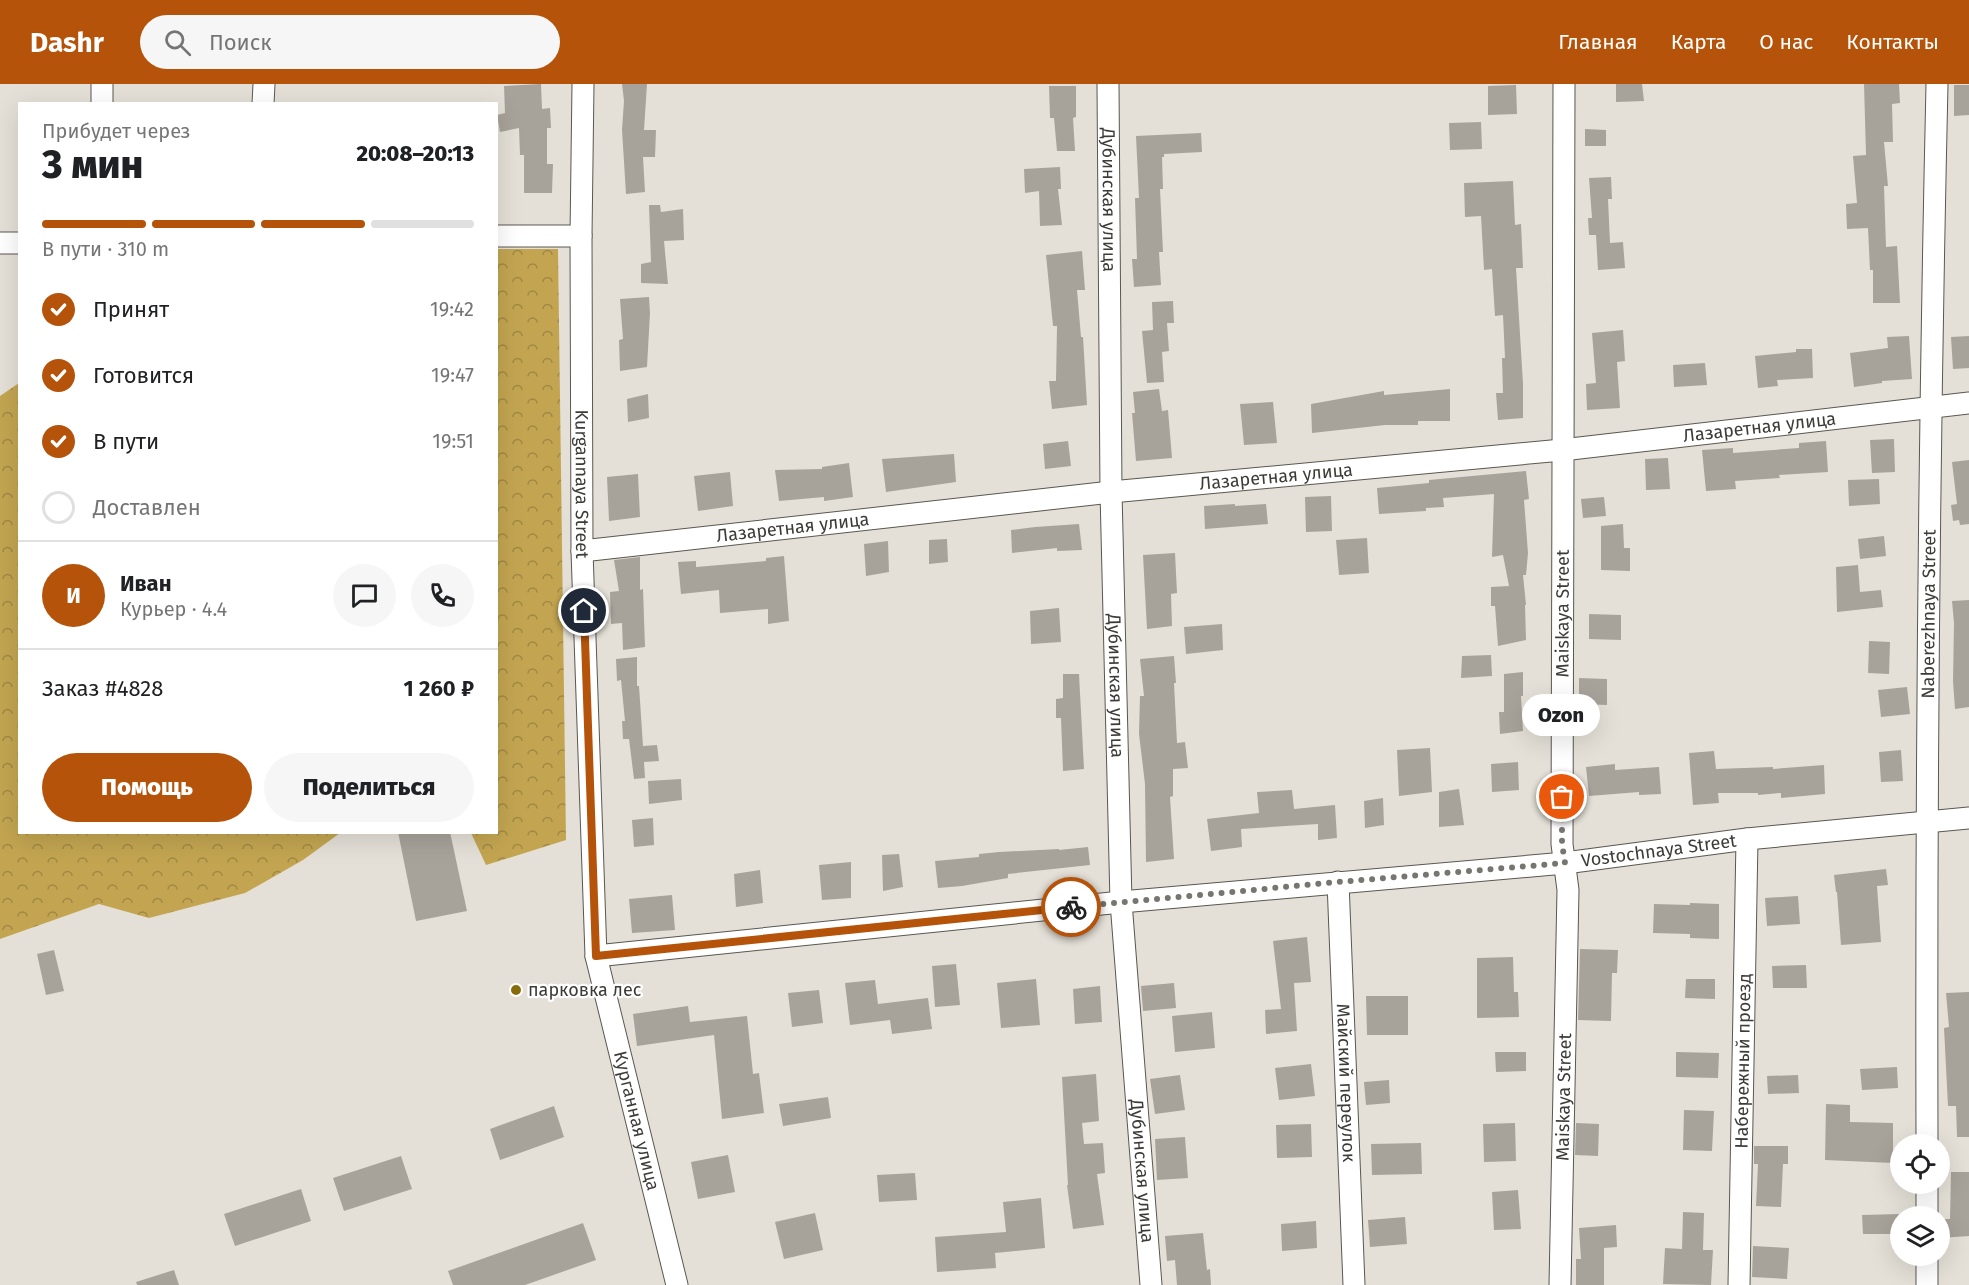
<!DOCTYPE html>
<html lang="ru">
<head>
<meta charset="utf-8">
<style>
  :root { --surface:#fff; --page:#f6f6f6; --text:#202124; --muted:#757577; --line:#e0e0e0; --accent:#b45309 }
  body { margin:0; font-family:"Fira Sans",sans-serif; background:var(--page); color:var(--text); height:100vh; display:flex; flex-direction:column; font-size:22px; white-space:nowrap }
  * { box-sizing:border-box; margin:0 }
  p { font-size:20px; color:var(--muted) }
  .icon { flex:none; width:33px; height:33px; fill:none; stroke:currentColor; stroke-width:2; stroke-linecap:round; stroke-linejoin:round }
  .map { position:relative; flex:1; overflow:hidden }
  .side { position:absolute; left:18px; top:18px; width:480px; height:732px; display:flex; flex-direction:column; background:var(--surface); border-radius:0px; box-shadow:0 6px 24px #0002 }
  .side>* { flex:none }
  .tools { position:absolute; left:1890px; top:1050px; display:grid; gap:12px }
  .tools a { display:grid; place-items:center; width:60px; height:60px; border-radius:50%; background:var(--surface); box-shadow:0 6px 24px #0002; font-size:30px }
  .pin { position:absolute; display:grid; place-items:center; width:51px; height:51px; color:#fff; margin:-26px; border:3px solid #fff; border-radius:50%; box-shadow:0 2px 6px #0007 }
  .courier { position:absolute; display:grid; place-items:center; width:60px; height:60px; margin:-30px; border:4px solid #b45309; border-radius:50%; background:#fff; color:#222; box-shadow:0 2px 8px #0007 }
  .bubble { position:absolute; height:42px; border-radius:21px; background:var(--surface); box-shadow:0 6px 24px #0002; font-size:20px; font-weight:800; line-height:42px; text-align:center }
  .headline em { font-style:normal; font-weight:800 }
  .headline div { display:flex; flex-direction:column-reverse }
  .headline { display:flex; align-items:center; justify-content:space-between; height:102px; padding:0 24px }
  h1 { font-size:39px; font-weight:800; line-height:45px }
  .bar { display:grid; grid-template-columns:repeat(4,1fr); gap:9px 6px; align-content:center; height:72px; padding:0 24px }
  .bar i { height:8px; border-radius:4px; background:var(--line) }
  .bar .current { background:var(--accent) }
  .bar p { grid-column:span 4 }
  .line { display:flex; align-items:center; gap:15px; padding:0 24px; border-top:2px solid var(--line) }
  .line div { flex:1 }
  .round { display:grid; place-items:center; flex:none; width:63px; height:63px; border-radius:32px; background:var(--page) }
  ol { padding:0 24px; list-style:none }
  li { display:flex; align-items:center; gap:18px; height:66px }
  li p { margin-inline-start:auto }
  li .icon { padding:6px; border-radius:50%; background:var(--accent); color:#fff; stroke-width:4 }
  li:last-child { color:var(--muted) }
  li i { width:33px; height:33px; border:3px solid var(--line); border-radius:50% }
  .action { display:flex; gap:12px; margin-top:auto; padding:12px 24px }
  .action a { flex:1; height:69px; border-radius:36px; background:var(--accent); color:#fff; font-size:24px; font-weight:800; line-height:69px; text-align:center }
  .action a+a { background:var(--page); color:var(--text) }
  header { display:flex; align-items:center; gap:36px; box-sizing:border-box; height:84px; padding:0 30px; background:var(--accent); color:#fff }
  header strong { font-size:28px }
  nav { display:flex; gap:33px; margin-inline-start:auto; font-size:21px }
  .search { width:420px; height:54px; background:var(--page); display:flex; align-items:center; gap:15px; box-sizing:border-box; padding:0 21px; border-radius:33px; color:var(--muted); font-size:22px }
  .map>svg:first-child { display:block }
</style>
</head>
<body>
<header>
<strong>Dashr</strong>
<div class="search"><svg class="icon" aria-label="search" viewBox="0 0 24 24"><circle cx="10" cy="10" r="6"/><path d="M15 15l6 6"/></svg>Поиск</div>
<nav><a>Главная</a><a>Карта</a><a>О нас</a><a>Контакты</a></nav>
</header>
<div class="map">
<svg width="1969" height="1201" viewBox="0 0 1969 1201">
  <defs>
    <pattern id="forest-crowns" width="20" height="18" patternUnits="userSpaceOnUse" patternTransform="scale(1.5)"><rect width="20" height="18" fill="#c3a551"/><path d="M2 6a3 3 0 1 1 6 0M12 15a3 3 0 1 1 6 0" fill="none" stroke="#a08844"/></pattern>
  </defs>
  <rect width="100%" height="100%" fill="#e4e0d7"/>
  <g fill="url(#forest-crowns)">
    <polygon points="497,165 558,165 566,756 486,781 471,749 496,748"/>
    <polygon points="19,299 20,748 340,749 303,776 245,809 149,834 99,820 0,855 0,312"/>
  </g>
  <g fill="#a7a39a">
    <polygon points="541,0 542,25 550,24 551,44 547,44 547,80 553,80 552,109 524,109 524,71 520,71 519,44 500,48 497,31 505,29 504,2"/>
    <polygon points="622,0 647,0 644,46 656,46 655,73 643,73 645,108 626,110 622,46 624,17"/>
    <polygon points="1616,0 1642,0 1644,17 1616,18"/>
    <polygon points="1864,0 1899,0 1900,19 1892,20 1893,58 1884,58 1888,102 1884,102 1886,163 1897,162 1900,219 1873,219 1873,186 1870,186 1868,144 1847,145 1846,120 1857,119 1853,72 1866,71"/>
    <polygon points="1516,1 1517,30 1488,31 1488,2"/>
    <polygon points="1954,1 1969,1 1969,31 1954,32"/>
    <polygon points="1049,2 1076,2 1076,33 1073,34 1075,67 1057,67 1054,34 1050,34"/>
    <polygon points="1481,38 1482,65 1450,66 1449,39"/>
    <polygon points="1585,45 1606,46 1606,62 1585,62"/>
    <polygon points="1201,49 1202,68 1164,70 1164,73 1162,73 1163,105 1160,105 1163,168 1159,168 1161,201 1134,203 1132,175 1137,175 1135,114 1139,114 1136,52"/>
    <polygon points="1060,83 1061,105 1058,105 1062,141 1040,142 1039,107 1025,109 1024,85"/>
    <polygon points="1611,93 1612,115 1608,115 1610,159 1623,158 1625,184 1598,186 1596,151 1589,151 1588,134 1592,134 1589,94"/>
    <polygon points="1513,97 1515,141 1521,140 1523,184 1516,184 1523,300 1523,334 1498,336 1496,309 1503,309 1502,274 1505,274 1503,231 1495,232 1492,185 1484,186 1481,132 1465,133 1464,99"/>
    <polygon points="649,121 660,121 661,128 683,125 684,156 664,157 668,200 641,199 641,180 651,178"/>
    <polygon points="1082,167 1085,206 1077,206 1081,253 1083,253 1087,321 1052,325 1049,297 1056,297 1057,242 1053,242 1046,171"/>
    <polygon points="649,213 650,229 647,283 620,287 619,256 623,255 620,215"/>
    <polygon points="1173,217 1174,239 1167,239 1169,267 1162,268 1164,298 1147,299 1142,247 1153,246 1152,218"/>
    <polygon points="1623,246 1625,277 1617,278 1620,324 1587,326 1586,300 1596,299 1592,249"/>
    <polygon points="1909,252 1912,295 1882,297 1882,299 1854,303 1850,269 1888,264 1887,253"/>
    <polygon points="1969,252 1969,284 1953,285 1951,253"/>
    <polygon points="1796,265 1812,265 1813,294 1777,296 1778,302 1758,304 1755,272 1796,268"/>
    <polygon points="1705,279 1707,301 1674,303 1673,281"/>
    <polygon points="1159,305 1162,327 1168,326 1172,374 1136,377 1132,329 1135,329 1133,308"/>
    <polygon points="1450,305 1450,337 1418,337 1418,341 1385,341 1312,349 1311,320 1384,307 1384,311"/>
    <polygon points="648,310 649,334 628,338 627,315"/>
    <polygon points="1273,318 1277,359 1244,361 1240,320"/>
    <polygon points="1894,355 1895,388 1872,389 1870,356"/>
    <polygon points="1068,357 1071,382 1045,385 1043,360"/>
    <polygon points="1826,357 1828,388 1779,391 1780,394 1735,397 1736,405 1706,407 1702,366 1733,364 1733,369 1799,364 1799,359"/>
    <polygon points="954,370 956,398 886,408 882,375"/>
    <polygon points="1668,374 1670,405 1646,406 1645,375"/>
    <polygon points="1969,376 1969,440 1960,441 1959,436 1953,437 1951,421 1957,420 1952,378"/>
    <polygon points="849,379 853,413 824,417 824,413 779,417 775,386 822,385 822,383"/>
    <polygon points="1526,387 1529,415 1524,416 1528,469 1526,491 1523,491 1526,521 1525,521 1526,556 1498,562 1495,522 1491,522 1491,503 1509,502 1503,471 1492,473 1494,410 1443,414 1444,423 1426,424 1426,427 1379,430 1377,404 1429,399 1429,396"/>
    <polygon points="730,388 733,422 698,427 694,392"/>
    <polygon points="638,390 640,433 609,437 607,393"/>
    <polygon points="1879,395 1880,420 1849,422 1848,396"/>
    <polygon points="1331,412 1332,447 1306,448 1305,413"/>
    <polygon points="1604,413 1606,432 1583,434 1581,415"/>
    <polygon points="1235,420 1235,422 1266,420 1268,440 1205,445 1204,422"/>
    <polygon points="1079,440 1082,466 1057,467 1057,464 1012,469 1011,446 1035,443"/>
    <polygon points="1623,440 1624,464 1630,464 1630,487 1601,486 1601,442"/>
    <polygon points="1884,452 1886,472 1860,475 1858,455"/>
    <polygon points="1367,454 1369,489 1339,491 1336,456"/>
    <polygon points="947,455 948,478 929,480 929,456"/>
    <polygon points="888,457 889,488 866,492 864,460"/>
    <polygon points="1175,469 1177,509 1171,510 1172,542 1147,545 1143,471"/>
    <polygon points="784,472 789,537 768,540 768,525 720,529 719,506 681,510 678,478 696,477 696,483 766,477 766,474"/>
    <polygon points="640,473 640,506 643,505 645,563 623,566 622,539 611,540 610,508 619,507 614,476"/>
    <polygon points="1858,481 1860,508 1881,506 1883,523 1837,528 1836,483"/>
    <polygon points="1969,516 1969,623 1955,625 1953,597 1954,539 1952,517"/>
    <polygon points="1059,524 1061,558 1031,560 1030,527"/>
    <polygon points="1589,530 1621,531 1621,556 1589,555"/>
    <polygon points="1222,540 1223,566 1186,570 1184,543"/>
    <polygon points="1869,557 1890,558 1889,590 1868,589"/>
    <polygon points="1491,571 1492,592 1461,594 1462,572"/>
    <polygon points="1174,572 1176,599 1174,599 1177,659 1185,658 1188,684 1173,685 1173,712 1170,713 1174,775 1146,778 1145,700 1139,650 1140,612 1144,612 1140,575"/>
    <polygon points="637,573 637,602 639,602 643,662 657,661 659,677 644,678 645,694 634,695 629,655 623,655 622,637 625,637 621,596 617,597 616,575"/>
    <polygon points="1523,588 1523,612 1521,612 1523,647 1500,650 1499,628 1504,628 1504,590"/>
    <polygon points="1063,590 1079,590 1084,685 1063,687 1061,634 1056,634 1056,615 1063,614"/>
    <polygon points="1579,594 1607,595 1607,621 1579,620"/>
    <polygon points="1907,603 1910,630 1881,633 1878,606"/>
    <polygon points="1430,664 1432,708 1399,712 1397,666"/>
    <polygon points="1901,666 1903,697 1881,698 1879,668"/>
    <polygon points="1714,667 1716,685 1773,683 1773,685 1824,681 1825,710 1781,714 1781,709 1758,711 1758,709 1718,709 1719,719 1693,721 1689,669"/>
    <polygon points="1518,678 1519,706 1492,708 1491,680"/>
    <polygon points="1615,680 1615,686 1659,683 1661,710 1639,711 1639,708 1589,712 1586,683"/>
    <polygon points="681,695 682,716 649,720 648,697"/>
    <polygon points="1459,705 1464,741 1439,743 1439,708"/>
    <polygon points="1292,706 1294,725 1335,721 1337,754 1318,756 1318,740 1241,745 1242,763 1211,767 1207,735 1259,729 1257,708"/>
    <polygon points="1383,714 1384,741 1365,744 1364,717"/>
    <polygon points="653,734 654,761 634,763 632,736"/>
    <polygon points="398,748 450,748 467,827 416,837"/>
    <polygon points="1088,763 1090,781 1008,790 1008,794 962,802 938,804 935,777 979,773 979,770 999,768 1059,765 1059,766"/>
    <polygon points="899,770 903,803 883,807 882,771"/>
    <polygon points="851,778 851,814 822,816 819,781"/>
    <polygon points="1886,785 1888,801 1877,802 1881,858 1841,861 1837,808 1836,808 1834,791"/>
    <polygon points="760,786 763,819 736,823 734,790"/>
    <polygon points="672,811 675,846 632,849 629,815"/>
    <polygon points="1798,812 1800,840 1767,842 1765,814"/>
    <polygon points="1690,819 1719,820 1719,855 1690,854 1690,850 1653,849 1654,820 1690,821"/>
    <polygon points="1307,853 1311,898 1294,899 1297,947 1266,950 1265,926 1281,925 1273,857"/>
    <polygon points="1580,865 1618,866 1617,889 1612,889 1611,937 1578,936"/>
    <polygon points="54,866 64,907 46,911 37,870"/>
    <polygon points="1513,873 1514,908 1518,908 1519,933 1477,934 1477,874"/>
    <polygon points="956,880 960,921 935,923 932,882"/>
    <polygon points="1806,881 1807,904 1773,904 1772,882"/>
    <polygon points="1036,895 1040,941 1001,944 997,899"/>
    <polygon points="1686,895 1715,895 1715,915 1685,914"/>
    <polygon points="875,896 878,920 928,914 932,945 892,950 890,936 850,941 845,899"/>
    <polygon points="1174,899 1176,924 1143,927 1141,902"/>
    <polygon points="1100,902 1102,938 1075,940 1073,905"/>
    <polygon points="819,906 823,939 792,943 788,909"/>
    <polygon points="1969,908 1969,1053 1957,1053 1956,1022 1948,1022 1944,944 1949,943 1946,909"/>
    <polygon points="1366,912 1408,912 1408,951 1367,951"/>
    <polygon points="688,922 690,938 747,932 753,990 759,989 764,1029 722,1035 714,951 637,962 633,930"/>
    <polygon points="1212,928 1215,964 1175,968 1172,932"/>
    <polygon points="1495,968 1526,968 1526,987 1496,988"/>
    <polygon points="1676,968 1719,969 1718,994 1676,993"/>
    <polygon points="1311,980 1315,1012 1279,1016 1275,984"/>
    <polygon points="1897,983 1898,1004 1862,1006 1860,985"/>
    <polygon points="1096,990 1099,1037 1082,1039 1084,1060 1103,1059 1105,1089 1097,1090 1104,1141 1073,1145 1067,1101 1068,1101 1062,993"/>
    <polygon points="1180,991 1185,1026 1155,1030 1150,995"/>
    <polygon points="1798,991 1799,1009 1768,1010 1767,992"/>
    <polygon points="1389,996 1390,1019 1366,1021 1364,998"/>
    <polygon points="828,1013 831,1034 783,1042 779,1020"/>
    <polygon points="1826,1020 1850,1021 1850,1038 1893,1039 1893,1079 1825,1076"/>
    <polygon points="554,1022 564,1053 500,1076 490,1045"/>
    <polygon points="1684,1026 1714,1027 1712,1067 1683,1066"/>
    <polygon points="1515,1039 1516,1077 1484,1078 1483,1040"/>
    <polygon points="1576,1039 1599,1040 1598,1072 1575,1071"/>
    <polygon points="1311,1040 1312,1073 1277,1074 1276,1041"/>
    <polygon points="1185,1053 1188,1094 1157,1096 1155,1055"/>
    <polygon points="1421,1059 1422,1090 1372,1091 1371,1060"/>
    <polygon points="1754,1062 1788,1062 1788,1080 1783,1080 1781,1123 1756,1122 1758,1080 1754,1080"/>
    <polygon points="728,1071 735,1108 698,1115 691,1078"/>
    <polygon points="401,1072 412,1105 344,1127 333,1094"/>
    <polygon points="1951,1088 1969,1088 1969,1152 1940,1154 1940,1135 1950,1135"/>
    <polygon points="915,1089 917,1116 879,1118 877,1091"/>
    <polygon points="301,1105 311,1137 235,1162 224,1130"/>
    <polygon points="1518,1106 1521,1145 1494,1146 1492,1108"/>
    <polygon points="1041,1114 1045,1164 995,1169 996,1184 937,1188 935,1153 1006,1148 1003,1118"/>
    <polygon points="1683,1128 1704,1129 1703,1166 1713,1166 1711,1201 1663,1200 1665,1164 1682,1165"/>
    <polygon points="815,1129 823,1166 784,1175 775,1138"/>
    <polygon points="1900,1130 1900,1150 1863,1150 1862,1131"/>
    <polygon points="1405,1133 1407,1160 1370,1163 1368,1136"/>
    <polygon points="1316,1137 1317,1164 1282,1167 1281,1140"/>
    <polygon points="583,1139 596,1176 525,1201 453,1201 448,1187"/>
    <polygon points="1616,1141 1617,1163 1604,1164 1604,1201 1576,1201 1576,1175 1581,1175 1579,1144"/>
    <polygon points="1203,1149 1207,1186 1210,1185 1211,1201 1177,1201 1175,1176 1167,1177 1165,1152"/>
    <polygon points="1753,1162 1789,1164 1787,1195 1752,1193"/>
    <polygon points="174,1186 179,1201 137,1201 136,1198"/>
  </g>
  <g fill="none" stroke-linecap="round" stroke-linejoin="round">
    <g stroke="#5a574f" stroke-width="23">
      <g id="minor">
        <polyline points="102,0 102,20"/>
        <path id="s1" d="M583 0 581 152 582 467 596 872 677 1201"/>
        <path id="s2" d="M1108 0 1111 408 1121 818 1151 1201"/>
        <polyline points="263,20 264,0"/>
        <polyline points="496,152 581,152"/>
        <polyline points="0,159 20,159"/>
        <path id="s3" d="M582 467 1111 408 1562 366 1969 319"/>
        <path id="s4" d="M1338 798 1354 1201"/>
        <path id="s5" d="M596 872 1121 818 1565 779 1747 755 1969 734"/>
        <path id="s6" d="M1927 1060C1926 707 1929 354 1937 0"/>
        <polyline points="1927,1100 1927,1132"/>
        <polyline points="1927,1172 1927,1201"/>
        <path id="s7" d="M1560 1201 1568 806 1562 760 1564 0"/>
        <path id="s8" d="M1739 1201 1747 755"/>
      </g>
    </g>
    <use href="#minor" stroke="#fff" stroke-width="21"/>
  </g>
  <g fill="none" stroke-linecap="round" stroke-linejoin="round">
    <polyline stroke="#77756f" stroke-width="6" stroke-dasharray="0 10.8" points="1071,823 1338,798 1565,779 1562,760 1562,713"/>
    <polyline stroke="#b45309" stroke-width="8" points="584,527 596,872 1071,823"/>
  </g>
  <circle fill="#886c0a" stroke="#fff" stroke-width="2" cx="516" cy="906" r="6"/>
  <g text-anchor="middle" stroke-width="4.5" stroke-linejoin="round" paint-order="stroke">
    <g font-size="18" fill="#3c3b37" stroke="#fff">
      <text dy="6" stroke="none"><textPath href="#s2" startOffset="116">Дубинская улица</textPath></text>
      <text dy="6" stroke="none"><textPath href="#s3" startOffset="1184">Лазаретная улица</textPath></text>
      <text dy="6" stroke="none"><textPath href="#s3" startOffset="698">Лазаретная улица</textPath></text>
      <text dy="6" stroke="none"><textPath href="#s1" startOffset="400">Kurgannaya Street</textPath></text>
      <text dy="6" stroke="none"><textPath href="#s3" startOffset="212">Лазаретная улица</textPath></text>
      <text dy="6" stroke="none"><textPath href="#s7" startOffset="672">Maiskaya Street</textPath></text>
      <text dy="6" stroke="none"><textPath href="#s6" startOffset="530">Naberezhnaya Street</textPath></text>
      <text dy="6" stroke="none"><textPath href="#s2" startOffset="602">Дубинская улица</textPath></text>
      <text dy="6" stroke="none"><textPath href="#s5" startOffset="1068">Vostochnaya Street</textPath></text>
      <text dy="6" stroke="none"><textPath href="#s8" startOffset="224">Набережный проезд</textPath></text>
      <text dy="6" stroke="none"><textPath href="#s4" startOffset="201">Майский переулок</textPath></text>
      <text dy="6" stroke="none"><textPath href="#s7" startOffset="188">Maiskaya Street</textPath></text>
      <text dy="6" stroke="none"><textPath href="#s1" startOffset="1042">Курганная улица</textPath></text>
      <text dy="6" stroke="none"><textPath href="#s2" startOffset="1088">Дубинская улица</textPath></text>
    </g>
    <g font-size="18" fill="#3c3b37" stroke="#fff" text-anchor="start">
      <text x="528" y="912">парковка лес</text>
    </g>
  </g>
</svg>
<div class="tools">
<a><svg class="icon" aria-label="locate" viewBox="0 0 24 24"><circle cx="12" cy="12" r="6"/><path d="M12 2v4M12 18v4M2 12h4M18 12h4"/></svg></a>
<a><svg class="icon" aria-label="layers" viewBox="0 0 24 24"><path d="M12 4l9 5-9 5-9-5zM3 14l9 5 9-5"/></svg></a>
</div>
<div class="pin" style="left:1562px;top:713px;background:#ea580c"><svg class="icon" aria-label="bag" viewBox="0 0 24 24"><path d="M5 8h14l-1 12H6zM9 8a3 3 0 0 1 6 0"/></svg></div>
<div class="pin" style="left:584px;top:527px;background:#1f2937"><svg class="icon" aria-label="home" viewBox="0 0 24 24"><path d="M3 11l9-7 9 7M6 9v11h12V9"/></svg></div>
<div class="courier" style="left:1071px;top:823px"><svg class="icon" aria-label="bike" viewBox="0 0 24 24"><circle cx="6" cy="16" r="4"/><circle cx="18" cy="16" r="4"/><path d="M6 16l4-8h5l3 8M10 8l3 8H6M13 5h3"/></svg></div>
<div class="bubble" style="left:1522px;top:610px;width:78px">Ozon</div>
<section class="side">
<div class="headline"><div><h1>3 мин</h1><p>Прибудет через</p></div><em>20:08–20:13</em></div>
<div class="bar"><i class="current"></i><i class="current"></i><i class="current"></i><i></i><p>В пути · 310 m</p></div>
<ol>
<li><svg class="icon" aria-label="check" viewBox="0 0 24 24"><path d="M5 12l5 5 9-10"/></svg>Принят<p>19:42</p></li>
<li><svg class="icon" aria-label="check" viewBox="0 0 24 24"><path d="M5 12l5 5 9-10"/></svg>Готовится<p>19:47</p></li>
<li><svg class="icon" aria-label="check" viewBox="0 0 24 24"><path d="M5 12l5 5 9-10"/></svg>В пути<p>19:51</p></li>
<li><i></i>Доставлен</li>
</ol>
<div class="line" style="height:108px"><b class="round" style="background:var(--accent);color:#fff">И</b><div><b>Иван</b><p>Курьер · 4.4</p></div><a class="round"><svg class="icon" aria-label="chat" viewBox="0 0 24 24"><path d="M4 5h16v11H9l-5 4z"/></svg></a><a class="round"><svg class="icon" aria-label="phone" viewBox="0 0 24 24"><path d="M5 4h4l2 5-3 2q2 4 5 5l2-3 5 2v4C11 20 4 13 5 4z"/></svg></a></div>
<div class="line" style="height:78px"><div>Заказ #4828</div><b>1 260 ₽</b></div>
<div class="action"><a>Помощь</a><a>Поделиться</a></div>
</section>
</div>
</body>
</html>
